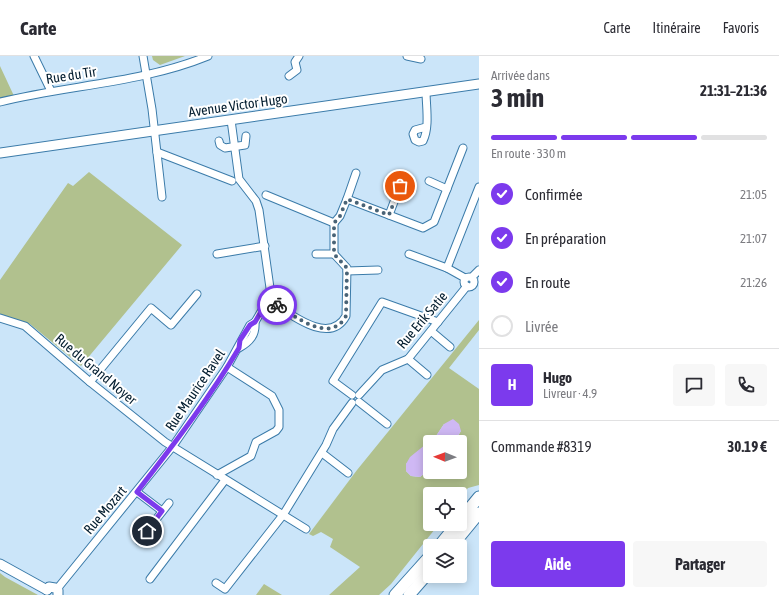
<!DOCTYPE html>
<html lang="fr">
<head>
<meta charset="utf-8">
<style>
  :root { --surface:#fff; --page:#f7f7f7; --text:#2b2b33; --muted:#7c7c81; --line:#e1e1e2; --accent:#7c3aed }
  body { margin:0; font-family:"Asap Condensed",sans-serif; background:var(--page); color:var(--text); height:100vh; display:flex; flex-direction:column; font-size:15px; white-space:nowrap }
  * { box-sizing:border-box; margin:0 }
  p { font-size:13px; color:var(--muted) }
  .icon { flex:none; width:22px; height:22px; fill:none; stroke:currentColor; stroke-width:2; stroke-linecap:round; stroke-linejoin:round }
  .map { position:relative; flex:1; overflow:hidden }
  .details { display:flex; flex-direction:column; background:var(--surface); width:300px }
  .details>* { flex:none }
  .needle { width:26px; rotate:271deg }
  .controls { position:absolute; left:423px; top:379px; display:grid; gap:8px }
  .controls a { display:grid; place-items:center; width:44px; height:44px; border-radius:4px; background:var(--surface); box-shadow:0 2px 10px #0003; font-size:20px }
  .pin { position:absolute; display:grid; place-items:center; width:34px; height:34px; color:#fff; margin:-17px; border:2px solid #fff; border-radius:50%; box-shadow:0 1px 4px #0007 }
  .courier { position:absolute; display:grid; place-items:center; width:40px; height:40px; margin:-20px; border:3px solid #7c3aed; border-radius:50%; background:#fff; color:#222; box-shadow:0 1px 5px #0007 }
  .head em { font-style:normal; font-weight:700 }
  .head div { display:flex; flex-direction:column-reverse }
  .head { display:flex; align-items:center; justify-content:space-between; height:68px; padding:0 12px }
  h1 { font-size:26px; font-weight:700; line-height:30px }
  .bar { display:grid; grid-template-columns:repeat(4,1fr); gap:6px 4px; align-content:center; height:48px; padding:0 12px }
  .bar i { height:5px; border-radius:3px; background:var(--line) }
  .bar .active { background:var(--accent) }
  .bar p { grid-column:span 4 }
  .line { display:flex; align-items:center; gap:10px; padding:0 12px; border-top:1px solid var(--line) }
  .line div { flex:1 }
  .round { display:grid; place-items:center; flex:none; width:42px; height:42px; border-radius:4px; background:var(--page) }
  ol { padding:0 12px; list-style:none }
  li { display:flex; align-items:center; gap:12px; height:44px }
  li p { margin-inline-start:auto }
  li .icon { padding:4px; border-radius:50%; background:var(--accent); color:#fff; stroke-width:4 }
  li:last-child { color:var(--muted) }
  li i { width:22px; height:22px; border:2px solid var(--line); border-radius:50% }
  .primary-button { display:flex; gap:8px; margin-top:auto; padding:8px 12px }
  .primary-button a { flex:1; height:46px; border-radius:4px; background:var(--accent); color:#fff; font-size:16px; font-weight:700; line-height:46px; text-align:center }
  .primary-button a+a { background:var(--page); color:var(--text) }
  header { display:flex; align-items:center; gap:24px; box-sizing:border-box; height:56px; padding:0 20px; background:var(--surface); border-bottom:1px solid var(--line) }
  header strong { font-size:19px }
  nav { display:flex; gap:22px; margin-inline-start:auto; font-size:14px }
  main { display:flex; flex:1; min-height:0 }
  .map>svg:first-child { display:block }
</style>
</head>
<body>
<header>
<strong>Carte</strong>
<nav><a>Carte</a><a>Itinéraire</a><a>Favoris</a></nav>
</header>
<main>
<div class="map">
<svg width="479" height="539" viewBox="0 0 479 539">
  <rect width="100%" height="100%" fill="#cbe5f9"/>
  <g fill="#b1c18e" fill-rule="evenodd">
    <polygon points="152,0 185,0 160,9 153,4"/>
    <polygon points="0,10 14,40 0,43"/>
    <polygon points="89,116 182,189 81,310 30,268 0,259 0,224 68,127 73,130"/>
    <path d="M479 264V274L449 312 479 333V429L468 432 460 442V438H430V468H439L391 528 379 539H329L360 511 330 491 333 483 321 476 313 480 309 478 357 414ZM444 368 461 375 454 386H460V416H430V413L420 421 411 420 406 415V408L436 380Z"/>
    <polygon points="0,517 5,521 38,539 0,539"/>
    <polygon points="264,528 282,539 256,539"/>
  </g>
  <polygon fill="#cfb8f4" points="453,363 459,368 461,375 454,386 430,386 430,413 420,421 411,420 406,415 406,408 410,401 436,380 444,368"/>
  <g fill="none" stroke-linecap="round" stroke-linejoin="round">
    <g stroke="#3b7ba9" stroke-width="9">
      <g id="minor">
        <polyline points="34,0 51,35"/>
        <polyline points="143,0 152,53 162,141"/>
        <polyline points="407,0 421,3"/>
        <polyline points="289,20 297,14 295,6 299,0"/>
        <path d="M0 46C69 29 142 27 208 0"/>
        <path d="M426 71 415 74 413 78 415 84 419 86 423 85C430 71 426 50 426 35"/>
        <polyline points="219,85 220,89 225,92 245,89 246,80"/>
        <polyline points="157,96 232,125"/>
        <polyline points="429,125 447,133"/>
        <polyline points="266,139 334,167"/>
        <polyline points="347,143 356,117"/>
        <polyline points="389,159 400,130"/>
        <polyline points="334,167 340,160 347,143 423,172 434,166 463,92"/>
        <polyline points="217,198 265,190"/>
        <polyline points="316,198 334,198"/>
        <polyline points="409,198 447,212 465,222"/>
        <polyline points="447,212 479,131"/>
        <polyline points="347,215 378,214"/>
        <circle cx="469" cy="226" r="5"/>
        <polyline points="472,221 479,214"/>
        <path d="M268 244C288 256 329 291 346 260L347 212 334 198V167"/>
        <polyline points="0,262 25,270 90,326 165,386 306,473"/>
        <polyline points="431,275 450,291"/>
        <path d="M239 292C250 286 256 279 255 266"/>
        <polyline points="408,303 427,319"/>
        <polyline points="90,326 151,252 171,269 197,238"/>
        <polyline points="352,339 333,325 382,246 438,266"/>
        <polyline points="359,339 382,314 408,303 467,230"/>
        <polyline points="359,346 387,368"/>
        <polyline points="322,397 348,417"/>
        <polyline points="217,419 251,400 256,386 276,375 279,371 279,354 272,340 227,311"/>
        <polyline points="137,436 162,455"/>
        <polyline points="139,485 169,447"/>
        <polyline points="150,523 225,424"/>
        <polyline points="216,527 225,533 283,459 326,389 333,373 352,347"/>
        <polyline points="57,533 173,390 227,311 250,269 255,266 271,239 259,154 256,145 239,123 231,64"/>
      </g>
    </g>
    <g stroke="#3b7ba9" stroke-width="11">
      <g id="major">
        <polyline points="0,97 479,28"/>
        <polyline points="0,508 47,534"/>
        <polyline points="47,534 49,531 55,532 58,534 58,539"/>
      </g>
    </g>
    <g stroke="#3b7ba9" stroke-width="13">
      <g id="highway">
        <polyline points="460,464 479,441"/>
        <polyline points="439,490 457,468"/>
        <polyline points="452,490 479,457"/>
        <polyline points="395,539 430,500"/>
        <polyline points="409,539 430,515"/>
      </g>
    </g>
    <use href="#minor" stroke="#fff" stroke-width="7"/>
    <use href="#major" stroke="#fff" stroke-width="9"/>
    <use href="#highway" stroke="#fff" stroke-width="11"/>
  </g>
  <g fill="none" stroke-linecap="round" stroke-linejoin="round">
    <path stroke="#496376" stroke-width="4" stroke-dasharray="0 7.2" d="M277 249C295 260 330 289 346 260L347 212 334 198V167L340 160 347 143 389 159 400 130"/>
    <path stroke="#7c3aed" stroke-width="5" d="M147 475 162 455 137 436C173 389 209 343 239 292L240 284 250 269 255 266 268 244 277 249"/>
  </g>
  <g text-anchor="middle" stroke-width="4" stroke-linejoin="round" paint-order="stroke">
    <g font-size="14" fill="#031d2f" stroke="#fff">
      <text transform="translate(71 19) rotate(-9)" y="5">Rue du Tir</text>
      <text transform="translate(238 49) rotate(-8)" y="5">Avenue Victor Hugo</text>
      <text transform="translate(422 264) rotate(-50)" y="5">Rue Erik Satie</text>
      <text transform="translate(96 313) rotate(40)" y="5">Rue du Grand Noyer</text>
      <text transform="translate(195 334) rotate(-56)" y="5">Rue Maurice Ravel</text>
      <text transform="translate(105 454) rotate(-50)" y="5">Rue Mozart</text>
    </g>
  </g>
</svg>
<div class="controls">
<a><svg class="needle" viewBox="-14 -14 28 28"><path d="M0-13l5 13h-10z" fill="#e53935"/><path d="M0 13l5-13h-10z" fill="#7c7c81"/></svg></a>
<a><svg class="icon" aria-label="locate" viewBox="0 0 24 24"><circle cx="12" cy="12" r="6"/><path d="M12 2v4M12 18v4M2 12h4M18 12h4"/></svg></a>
<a><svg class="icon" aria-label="layers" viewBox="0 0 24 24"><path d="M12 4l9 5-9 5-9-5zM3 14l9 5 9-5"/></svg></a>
</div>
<div class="pin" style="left:400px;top:130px;background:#ea580c"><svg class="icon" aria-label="bag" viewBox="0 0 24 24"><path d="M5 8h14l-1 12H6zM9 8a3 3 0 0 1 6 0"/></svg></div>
<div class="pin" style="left:147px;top:475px;background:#1f2937"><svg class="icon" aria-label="home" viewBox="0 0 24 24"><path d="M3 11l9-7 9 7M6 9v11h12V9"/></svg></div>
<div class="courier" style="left:277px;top:249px"><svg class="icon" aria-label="bike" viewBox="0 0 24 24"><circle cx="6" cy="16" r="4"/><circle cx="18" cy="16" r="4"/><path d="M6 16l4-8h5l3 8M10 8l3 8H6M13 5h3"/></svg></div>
</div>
<section class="details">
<div class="head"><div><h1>3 min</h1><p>Arrivée dans</p></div><em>21:31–21:36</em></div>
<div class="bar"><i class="active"></i><i class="active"></i><i class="active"></i><i></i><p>En route · 330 m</p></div>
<ol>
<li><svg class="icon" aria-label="check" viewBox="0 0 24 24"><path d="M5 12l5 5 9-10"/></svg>Confirmée<p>21:05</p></li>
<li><svg class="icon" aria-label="check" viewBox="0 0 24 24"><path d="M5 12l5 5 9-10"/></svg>En préparation<p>21:07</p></li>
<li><svg class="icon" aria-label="check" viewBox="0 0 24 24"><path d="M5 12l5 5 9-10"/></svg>En route<p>21:26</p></li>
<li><i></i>Livrée</li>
</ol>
<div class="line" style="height:72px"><b class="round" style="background:var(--accent);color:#fff">H</b><div><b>Hugo</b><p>Livreur · 4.9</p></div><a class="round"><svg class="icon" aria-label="chat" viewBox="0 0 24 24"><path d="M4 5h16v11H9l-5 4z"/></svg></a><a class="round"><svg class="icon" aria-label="phone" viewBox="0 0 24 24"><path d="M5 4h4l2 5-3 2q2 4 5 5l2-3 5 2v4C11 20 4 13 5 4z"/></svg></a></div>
<div class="line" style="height:52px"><div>Commande #8319</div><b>30.19 €</b></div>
<div class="primary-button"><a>Aide</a><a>Partager</a></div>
</section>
</main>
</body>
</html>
